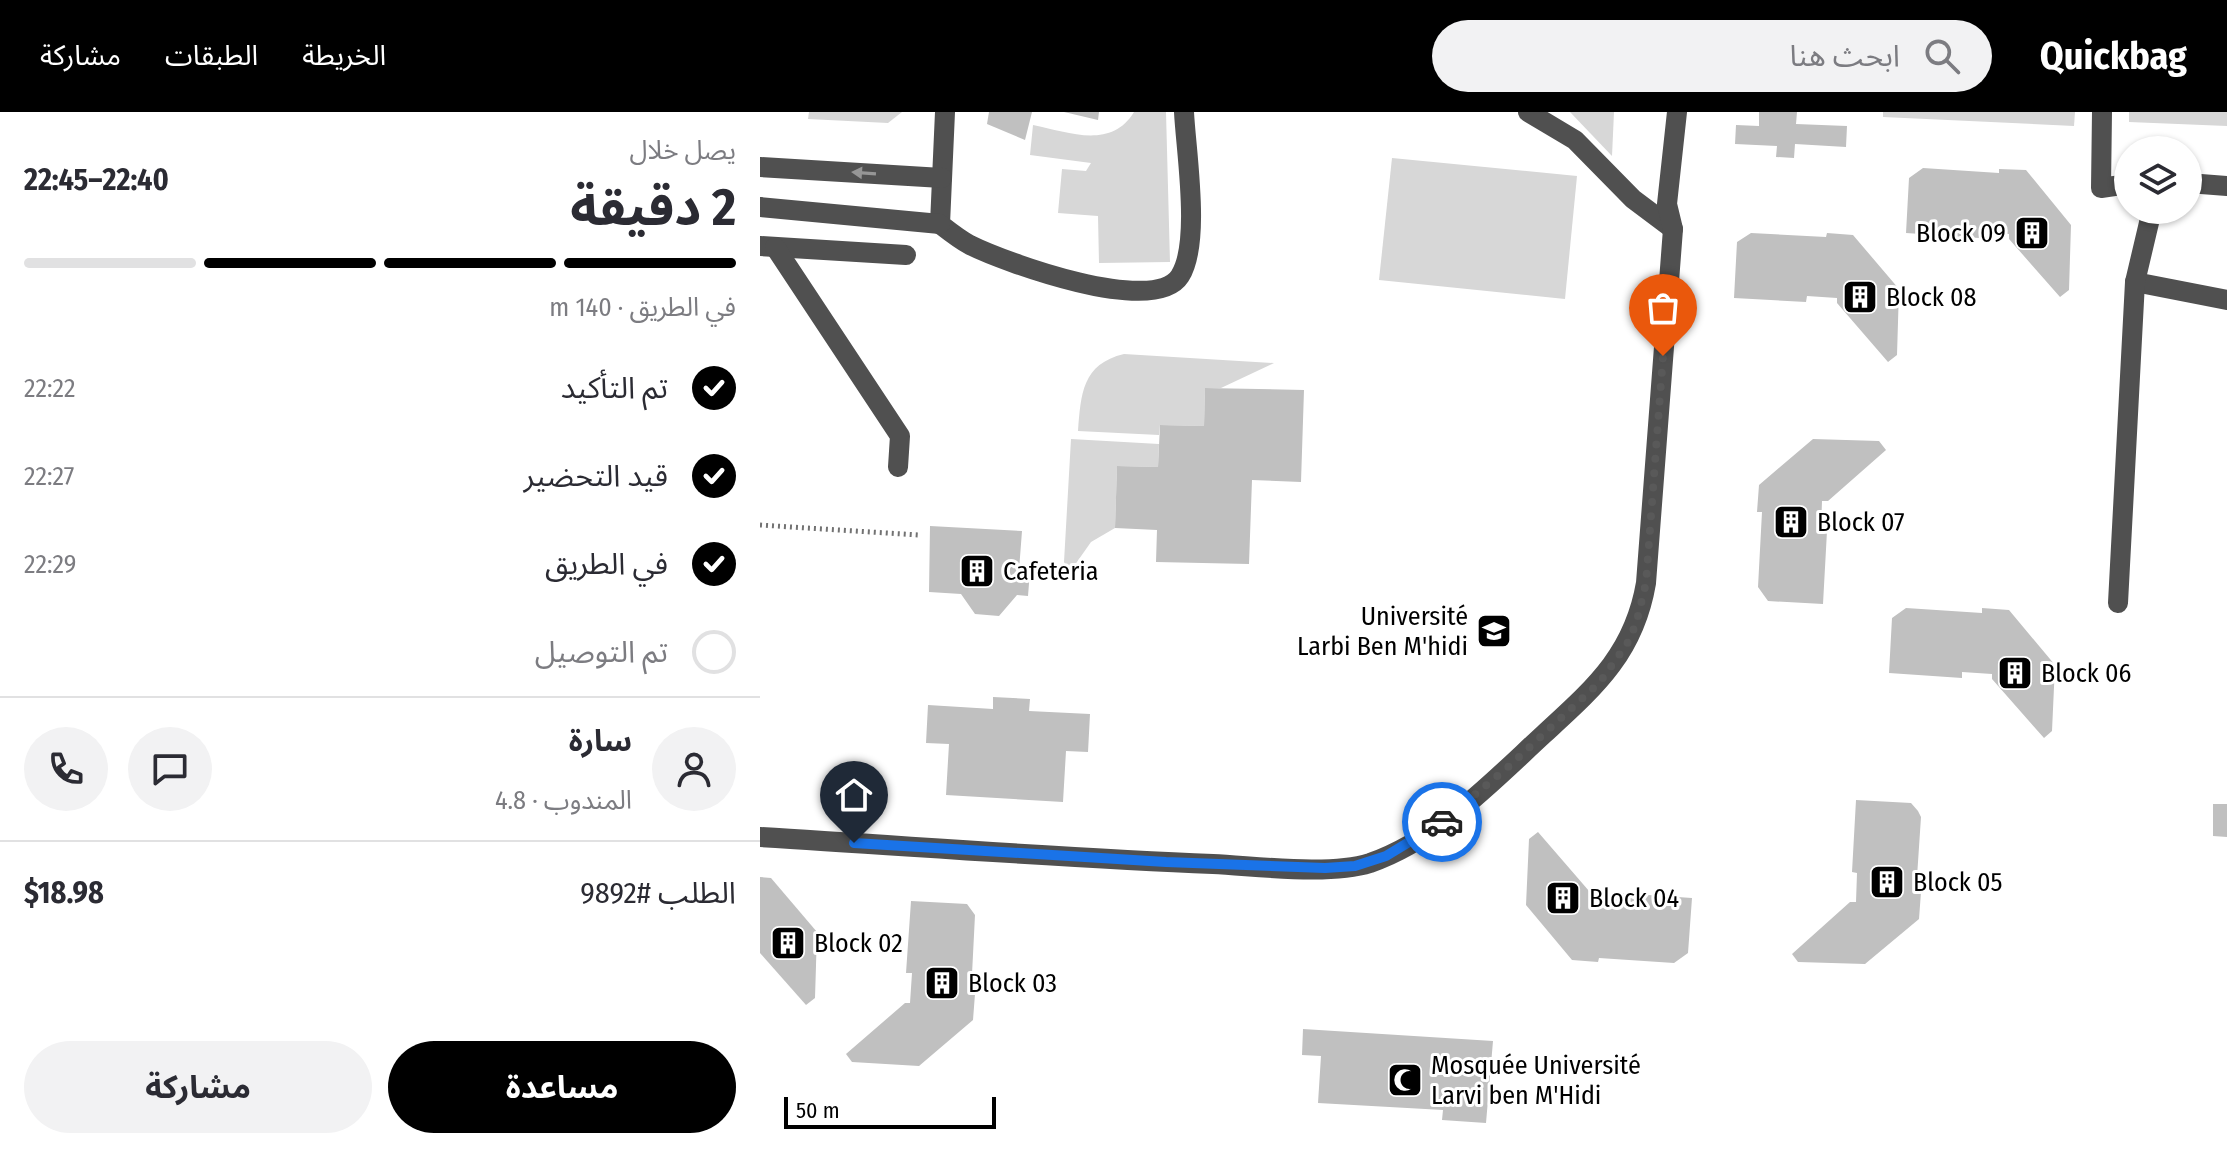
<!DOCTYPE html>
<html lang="ar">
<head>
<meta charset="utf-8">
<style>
  :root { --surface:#fff; --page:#f2f2f3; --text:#2b2b33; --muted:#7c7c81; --line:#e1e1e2; --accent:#000 }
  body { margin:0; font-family:"Fira Sans Condensed","Noto Sans Arabic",sans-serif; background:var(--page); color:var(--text); direction:rtl; height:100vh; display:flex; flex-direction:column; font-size:30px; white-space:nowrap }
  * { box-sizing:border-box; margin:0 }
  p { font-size:26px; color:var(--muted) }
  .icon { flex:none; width:44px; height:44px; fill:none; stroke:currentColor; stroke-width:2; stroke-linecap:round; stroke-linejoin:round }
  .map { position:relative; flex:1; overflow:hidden; direction:ltr }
  .drawer { display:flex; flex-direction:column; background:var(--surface); width:760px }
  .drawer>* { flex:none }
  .controls { position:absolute; left:1354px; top:24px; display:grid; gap:16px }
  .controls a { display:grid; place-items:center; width:88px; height:88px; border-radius:50%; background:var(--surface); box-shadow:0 2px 6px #0004; font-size:40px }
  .scale { position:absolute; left:24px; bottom:20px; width:212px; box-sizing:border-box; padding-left:8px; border:4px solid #000; border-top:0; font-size:22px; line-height:28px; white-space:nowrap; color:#000; -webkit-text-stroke:6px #fff; paint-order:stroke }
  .pin { position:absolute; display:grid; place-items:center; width:68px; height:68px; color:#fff; margin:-82px -34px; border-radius:50% 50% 50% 0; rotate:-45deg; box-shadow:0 0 8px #0007 }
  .pin .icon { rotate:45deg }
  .courier { position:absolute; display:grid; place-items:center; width:80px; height:80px; margin:-40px; border:6px solid #1a73e8; border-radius:50%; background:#fff; color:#222; box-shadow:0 2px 10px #0007 }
  .overview em { font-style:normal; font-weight:700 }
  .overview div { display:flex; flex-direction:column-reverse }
  .overview { display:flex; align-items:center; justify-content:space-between; height:136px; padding:0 24px }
  h1 { font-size:52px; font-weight:700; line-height:60px }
  .bar { display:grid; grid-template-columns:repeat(4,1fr); gap:12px 8px; align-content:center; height:96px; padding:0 24px }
  .bar i { height:10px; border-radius:6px; background:var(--line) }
  .bar .current { background:var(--accent) }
  .bar p { grid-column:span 4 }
  .line { display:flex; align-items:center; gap:20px; padding:0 24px; border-top:2px solid var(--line) }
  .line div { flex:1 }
  .round { display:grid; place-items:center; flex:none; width:84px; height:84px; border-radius:42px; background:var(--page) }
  ol { padding:0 24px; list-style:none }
  li { display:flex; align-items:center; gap:24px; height:88px }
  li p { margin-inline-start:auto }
  li .icon { padding:8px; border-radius:50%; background:var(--accent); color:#fff; stroke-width:4 }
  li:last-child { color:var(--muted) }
  li i { width:44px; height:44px; border:4px solid var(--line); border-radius:50% }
  .button { display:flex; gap:16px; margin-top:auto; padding:16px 24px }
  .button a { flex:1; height:92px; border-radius:48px; background:var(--accent); color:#fff; font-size:32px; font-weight:700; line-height:92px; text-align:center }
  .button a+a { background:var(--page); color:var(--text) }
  header { display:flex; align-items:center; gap:48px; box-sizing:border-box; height:112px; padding:0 40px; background:var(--accent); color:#fff }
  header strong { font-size:38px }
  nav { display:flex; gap:44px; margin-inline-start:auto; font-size:28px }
  .search { width:560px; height:72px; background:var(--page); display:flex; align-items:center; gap:20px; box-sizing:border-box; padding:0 28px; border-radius:44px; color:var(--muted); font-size:30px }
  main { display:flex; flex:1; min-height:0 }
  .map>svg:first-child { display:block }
</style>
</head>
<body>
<header>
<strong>Quickbag</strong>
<div class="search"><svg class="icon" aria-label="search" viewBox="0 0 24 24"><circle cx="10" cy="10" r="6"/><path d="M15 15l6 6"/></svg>ابحث هنا</div>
<nav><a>الخريطة</a><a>الطبقات</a><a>مشاركة</a></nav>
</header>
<main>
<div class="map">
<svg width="1467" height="1037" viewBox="0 0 1467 1037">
  <rect width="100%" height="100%" fill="#fff"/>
  <g fill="#d7d7d7">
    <polygon points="49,0 142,0 128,11 48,7"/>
    <path d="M374 0H406L410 150 339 151 338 104 298 101 302 57 326 59 331 51 270 43 273 13C308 20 351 38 374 0Z"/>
    <polygon points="810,0 854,0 852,44"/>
    <polygon points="1123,0 1315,0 1314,14 1123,5"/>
    <polygon points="1369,0 1467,0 1467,14 1369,10"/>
    <polygon points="632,46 817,64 805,187 619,168"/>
    <path d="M364 242 514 251 461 276H445L444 314 400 313 399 323 318 319C321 282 322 252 364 242Z"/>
    <polygon points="311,327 399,332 398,355 357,354 355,416 331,430 312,457 307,456 304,450"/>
  </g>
  <g fill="#c0c0c0">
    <polygon points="229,0 272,0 265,28 227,12"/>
    <polygon points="304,0 339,0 338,8"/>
    <polygon points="999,0 1037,0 1036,12 1087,14 1086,35 1035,32 1034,46 1016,45 1017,34 975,32 976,13 999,14"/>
    <polygon points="1163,56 1239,61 1239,57 1266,58 1311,113 1309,178 1300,185 1249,127 1249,122 1219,120 1219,126 1146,121 1149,66"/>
    <polygon points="991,121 1066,125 1067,121 1093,123 1139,177 1137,243 1128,250 1077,191 1077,186 1047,184 1046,190 974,186 977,130"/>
    <polygon points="445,276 544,278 541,370 492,368 489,452 396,450 397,418 355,416 357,354 398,355 400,313 444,314"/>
    <polygon points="1053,327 1119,329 1126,338 1068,389 1062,389 1061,419 1067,419 1063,492 1008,489 998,475 1002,400 997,400 999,373"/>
    <polygon points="170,414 262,419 259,458 270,459 268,484 257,483 239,504 215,502 201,482 169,480"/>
    <polygon points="1146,496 1222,501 1222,496 1249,498 1295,553 1292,619 1284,626 1232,567 1232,562 1202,560 1202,566 1129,561 1132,506"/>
    <polygon points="233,585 270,587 269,599 330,602 328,640 306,639 303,690 186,683 189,632 166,631 168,593 233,597"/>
    <polygon points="1096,688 1151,691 1158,699 1161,705 1156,780 1161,780 1159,807 1105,852 1038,850 1032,842 1090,790 1096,790 1097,761 1092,760"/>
    <polygon points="1453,692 1467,692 1467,725 1453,724"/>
    <polygon points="778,720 829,779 829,785 859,787 859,781 932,786 928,841 914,851 839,846 838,850 812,848 766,793 769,727"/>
    <polygon points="0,765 11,766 57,820 55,886 46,893 0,841"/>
    <polygon points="151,789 207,792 215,803 211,882 215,882 213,908 159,954 92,950 86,942 145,891 150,891 152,861 146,861"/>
    <polygon points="543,917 733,929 726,1011 682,1008 683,998 558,991 561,944 542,943"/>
  </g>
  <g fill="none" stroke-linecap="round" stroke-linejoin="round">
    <polyline stroke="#727272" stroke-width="5" stroke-dasharray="2 4" stroke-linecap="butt" points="0,413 159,423"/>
    <g stroke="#505050" stroke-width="20">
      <path d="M185 0 180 112C189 119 199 127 210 133 244 150 394 205 420 164 441 131 426 40 424 0"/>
      <polyline points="768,0 815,28 873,87 913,117"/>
      <polyline points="1342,0 1341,76 1368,72"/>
      <polyline points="0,55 182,66"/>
      <polyline points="1428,71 1467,74"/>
      <polyline points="0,95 180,112"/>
      <polyline points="0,134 146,143"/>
      <polyline points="15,135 140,324 138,355"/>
      <polyline points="1375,170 1467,188"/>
      <polyline points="1358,491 1375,170 1392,98"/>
      <path d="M0 725C151 734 302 746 453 752 497 754 569 764 610 751 677 728 733 669 784 622 834 576 874 542 886 471L913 117 907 92 917 0"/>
    </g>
  </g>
  <defs><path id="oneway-solid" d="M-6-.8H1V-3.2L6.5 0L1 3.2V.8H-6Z" transform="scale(2)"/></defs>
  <use fill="#969696" href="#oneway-solid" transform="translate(104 61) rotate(-176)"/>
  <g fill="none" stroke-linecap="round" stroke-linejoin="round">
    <polyline stroke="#595959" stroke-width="8" stroke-dasharray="0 14.4" points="682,710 748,655 840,570 867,532 876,512 886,471 903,244"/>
    <polyline stroke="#1a73e8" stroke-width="10" points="94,731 406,750 565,756 595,754 626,744 682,710"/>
  </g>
  <defs>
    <g id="building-square" transform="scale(1.8)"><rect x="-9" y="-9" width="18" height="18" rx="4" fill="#000" stroke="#fff"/><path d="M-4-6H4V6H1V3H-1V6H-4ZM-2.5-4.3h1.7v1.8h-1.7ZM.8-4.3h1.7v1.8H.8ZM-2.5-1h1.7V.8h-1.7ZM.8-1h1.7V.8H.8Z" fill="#fff"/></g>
    <g id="university-square" transform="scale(1.8)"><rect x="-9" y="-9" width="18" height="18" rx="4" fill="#000" stroke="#fff"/><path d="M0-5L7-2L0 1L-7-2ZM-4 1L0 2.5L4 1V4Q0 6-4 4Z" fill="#fff"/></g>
    <g id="mosque-square" transform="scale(1.8)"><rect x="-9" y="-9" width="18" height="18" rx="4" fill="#000" stroke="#fff"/><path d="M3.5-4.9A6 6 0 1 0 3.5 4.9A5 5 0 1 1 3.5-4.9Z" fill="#fff"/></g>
  </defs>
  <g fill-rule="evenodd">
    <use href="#building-square" x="1272" y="121"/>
    <use href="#building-square" x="1100" y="185"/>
    <use href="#building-square" x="1031" y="410"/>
    <use href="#building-square" x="217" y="459"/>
    <use href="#university-square" x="734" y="519"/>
    <use href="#building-square" x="1255" y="561"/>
    <use href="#building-square" x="1127" y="770"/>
    <use href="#building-square" x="803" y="786"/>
    <use href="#building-square" x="28" y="831"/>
    <use href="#building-square" x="182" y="871"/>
    <use href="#mosque-square" x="645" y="968"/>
  </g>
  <g text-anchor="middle" stroke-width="6" stroke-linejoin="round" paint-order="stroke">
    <g font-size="26" fill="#000" stroke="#fff" text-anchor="start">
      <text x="1246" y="130" text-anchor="end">Block 09</text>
      <text x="1126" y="194">Block 08</text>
      <text x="1057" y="419">Block 07</text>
      <text x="243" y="468">Cafeteria</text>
      <text x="708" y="513" text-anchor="end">Université<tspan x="708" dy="30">Larbi Ben M'hidi</tspan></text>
      <text x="1281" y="570">Block 06</text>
      <text x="1153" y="779">Block 05</text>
      <text x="829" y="795">Block 04</text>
      <text x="54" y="840">Block 02</text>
      <text x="208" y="880">Block 03</text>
      <text x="671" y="962">Mosquée Université<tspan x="671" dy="30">Larvi ben M'Hidi</tspan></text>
    </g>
  </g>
</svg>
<div class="controls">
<a><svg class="icon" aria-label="layers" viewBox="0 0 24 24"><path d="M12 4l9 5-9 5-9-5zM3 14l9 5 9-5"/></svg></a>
</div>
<div class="scale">50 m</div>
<div class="pin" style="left:903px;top:244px;background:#ea580c"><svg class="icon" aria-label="bag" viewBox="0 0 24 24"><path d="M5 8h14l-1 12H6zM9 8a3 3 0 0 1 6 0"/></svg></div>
<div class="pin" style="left:94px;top:731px;background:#1f2937"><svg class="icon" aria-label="home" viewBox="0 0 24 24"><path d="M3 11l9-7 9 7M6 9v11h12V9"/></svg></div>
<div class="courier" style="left:682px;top:710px"><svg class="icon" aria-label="car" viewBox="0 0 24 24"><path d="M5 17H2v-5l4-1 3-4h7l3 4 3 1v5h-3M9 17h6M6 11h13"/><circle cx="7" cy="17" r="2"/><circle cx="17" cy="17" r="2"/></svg></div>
</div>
<section class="drawer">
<div class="overview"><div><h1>2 دقيقة</h1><p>يصل خلال</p></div><em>22:40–22:45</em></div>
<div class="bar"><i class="current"></i><i class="current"></i><i class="current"></i><i></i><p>في الطريق · 140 m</p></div>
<ol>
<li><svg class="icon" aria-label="check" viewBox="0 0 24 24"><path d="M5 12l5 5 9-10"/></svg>تم التأكيد<p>22:22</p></li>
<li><svg class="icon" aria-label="check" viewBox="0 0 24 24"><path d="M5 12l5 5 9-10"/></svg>قيد التحضير<p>22:27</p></li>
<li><svg class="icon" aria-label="check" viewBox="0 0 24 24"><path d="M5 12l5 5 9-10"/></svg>في الطريق<p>22:29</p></li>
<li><i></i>تم التوصيل</li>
</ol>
<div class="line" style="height:144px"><a class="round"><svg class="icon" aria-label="person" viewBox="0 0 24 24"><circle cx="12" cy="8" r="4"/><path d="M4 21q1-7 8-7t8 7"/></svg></a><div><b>سارة</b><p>المندوب · 4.8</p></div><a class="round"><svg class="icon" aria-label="chat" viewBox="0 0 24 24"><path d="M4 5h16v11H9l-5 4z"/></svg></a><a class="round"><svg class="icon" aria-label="phone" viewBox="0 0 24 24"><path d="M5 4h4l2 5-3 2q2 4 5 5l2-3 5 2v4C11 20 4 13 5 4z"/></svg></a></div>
<div class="line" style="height:104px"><div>الطلب #9892</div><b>$18.98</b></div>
<div class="button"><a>مساعدة</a><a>مشاركة</a></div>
</section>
</main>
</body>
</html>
